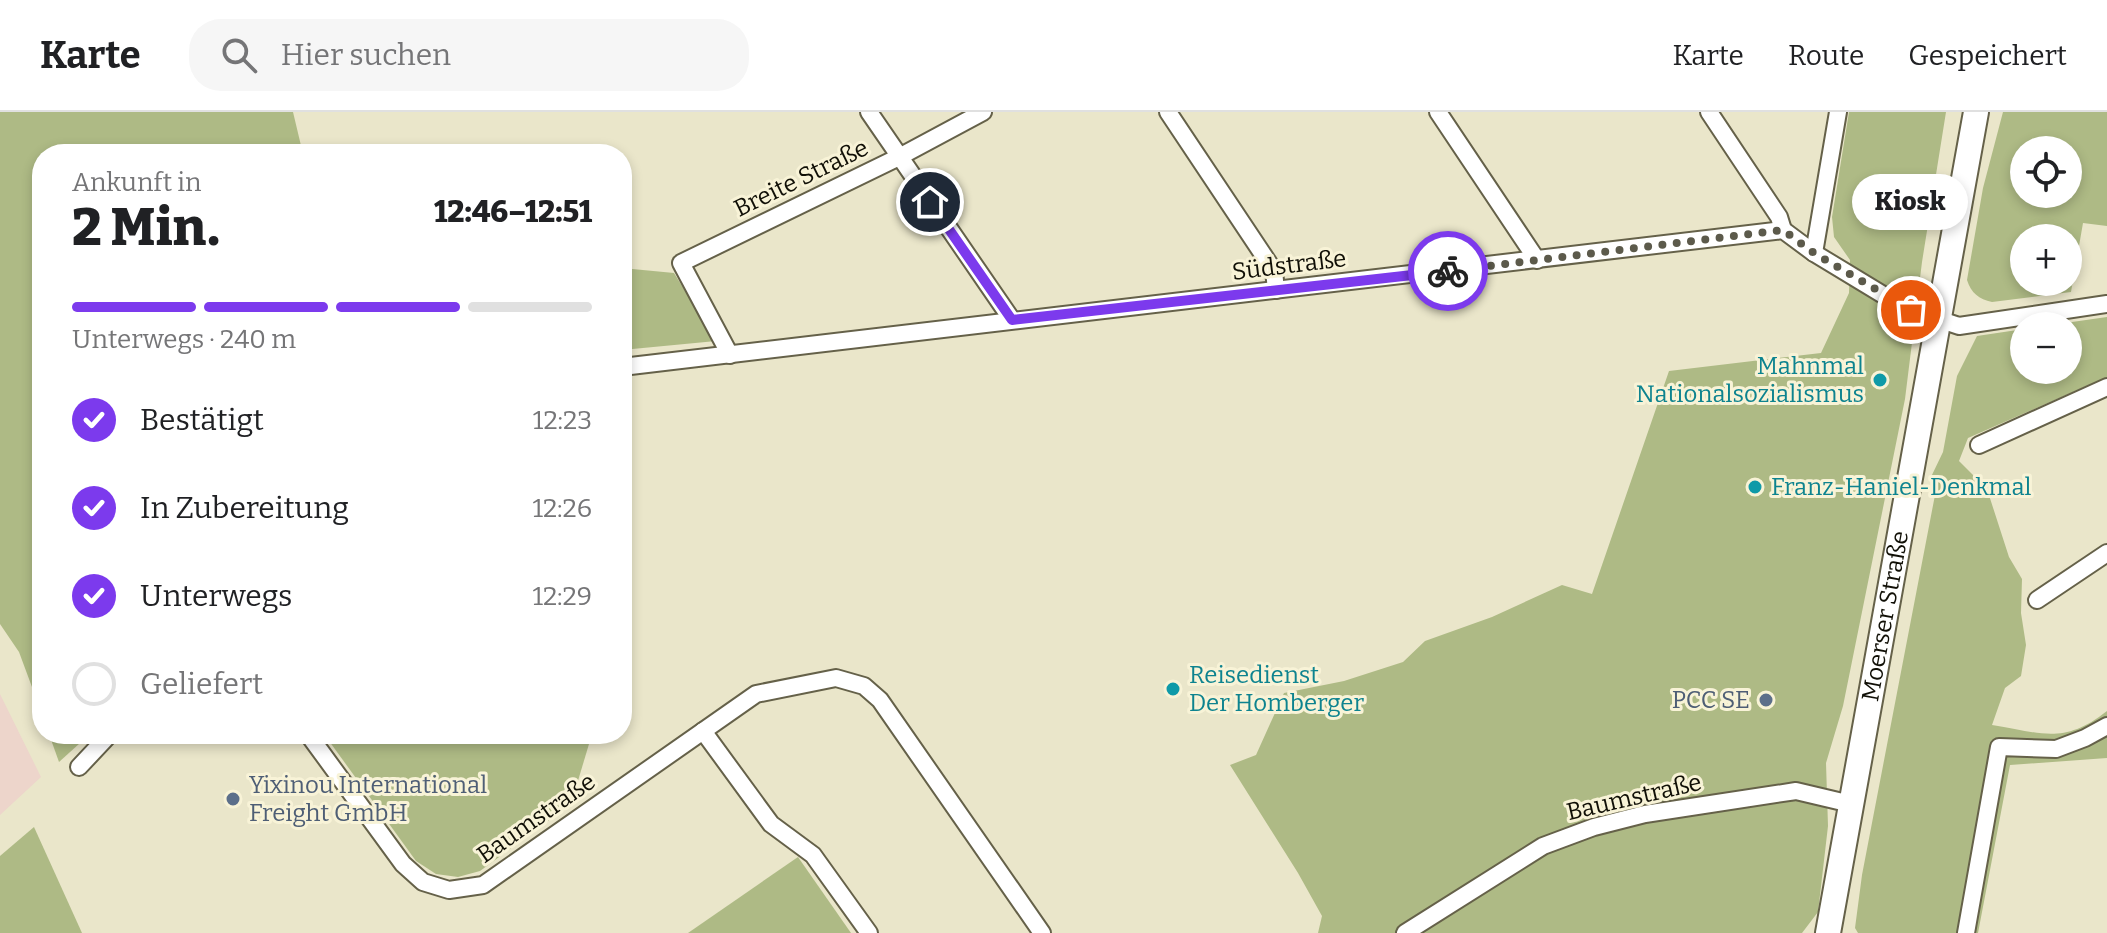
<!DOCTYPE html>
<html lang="de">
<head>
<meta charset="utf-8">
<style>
  :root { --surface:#fff; --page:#f6f6f6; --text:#202124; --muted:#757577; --line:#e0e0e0; --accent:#7c3aed }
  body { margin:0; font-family:Bitter,serif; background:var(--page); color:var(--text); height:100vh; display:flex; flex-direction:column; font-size:30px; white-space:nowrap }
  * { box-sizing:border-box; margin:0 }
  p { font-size:26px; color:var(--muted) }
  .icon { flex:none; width:44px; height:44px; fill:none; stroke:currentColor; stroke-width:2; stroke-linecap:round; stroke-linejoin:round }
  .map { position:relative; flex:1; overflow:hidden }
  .sheet { position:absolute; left:32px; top:32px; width:600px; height:600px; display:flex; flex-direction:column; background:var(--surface); border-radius:32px; box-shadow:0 4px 12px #0003 }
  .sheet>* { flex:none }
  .controls { position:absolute; left:2010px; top:24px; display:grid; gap:16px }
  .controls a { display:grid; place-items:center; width:72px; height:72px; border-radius:50%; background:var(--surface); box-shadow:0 4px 12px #0003; font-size:40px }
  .pin { position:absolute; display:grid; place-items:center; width:68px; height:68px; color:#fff; margin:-34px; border:4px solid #fff; border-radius:50%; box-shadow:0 2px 8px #0007 }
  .courier { position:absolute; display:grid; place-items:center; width:80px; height:80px; margin:-40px; border:6px solid #7c3aed; border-radius:50%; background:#fff; color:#222; box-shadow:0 2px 10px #0007 }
  .bubble { position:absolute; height:56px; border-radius:28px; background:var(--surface); box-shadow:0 4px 12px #0003; font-size:26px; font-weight:800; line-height:56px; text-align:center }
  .headline em { font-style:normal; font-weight:800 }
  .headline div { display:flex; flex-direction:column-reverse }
  .headline { display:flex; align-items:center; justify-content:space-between; height:136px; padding:0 40px }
  h1 { font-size:52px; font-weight:800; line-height:60px }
  .bar { display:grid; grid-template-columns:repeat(4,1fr); gap:12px 8px; align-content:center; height:96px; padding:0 40px }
  .bar i { height:10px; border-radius:6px; background:var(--line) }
  .bar .current { background:var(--accent) }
  .bar p { grid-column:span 4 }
  ol { padding:0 40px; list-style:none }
  li { display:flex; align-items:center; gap:24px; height:88px }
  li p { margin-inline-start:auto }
  li .icon { padding:8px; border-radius:50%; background:var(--accent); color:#fff; stroke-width:4 }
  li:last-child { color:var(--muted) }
  li i { width:44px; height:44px; border:4px solid var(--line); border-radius:50% }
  header { display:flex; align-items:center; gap:48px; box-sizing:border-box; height:112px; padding:0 40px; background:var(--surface); border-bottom:2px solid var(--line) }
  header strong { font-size:38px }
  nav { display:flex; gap:44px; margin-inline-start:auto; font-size:28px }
  .search { width:560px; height:72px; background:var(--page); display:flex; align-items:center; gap:20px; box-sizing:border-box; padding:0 28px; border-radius:32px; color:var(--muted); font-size:30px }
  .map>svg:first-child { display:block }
</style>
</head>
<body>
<header>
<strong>Karte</strong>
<div class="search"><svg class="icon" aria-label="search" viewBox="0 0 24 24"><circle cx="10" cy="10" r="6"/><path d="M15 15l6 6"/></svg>Hier suchen</div>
<nav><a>Karte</a><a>Route</a><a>Gespeichert</a></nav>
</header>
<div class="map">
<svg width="2107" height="821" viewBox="0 0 2107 821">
  <rect width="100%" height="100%" fill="#eae6ca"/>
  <polygon fill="#edd5cb" points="0,582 41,665 0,703"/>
  <g fill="#aeba85" fill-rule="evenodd">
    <polygon points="0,0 293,0 303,42 42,42 42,602 19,540 0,512"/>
    <polygon points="1849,0 1946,0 1922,150 1905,287 1843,594 1826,651 1828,714 1818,800 1802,821 1318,821 1322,804 1298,761 1230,653 1256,643 1284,581 1344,569 1403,550 1425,529 1492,505 1562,473 1592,482 1669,259 1821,241 1849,181 1850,148 1834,125 1832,105"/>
    <path d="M2003 0H2107V114L2083 111 2071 180 1992 190C1979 187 1971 181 1967 168L1983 76ZM2024 38H2068V82H2024ZM2024 126H2068V170H2024Z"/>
    <polygon points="622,156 674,161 716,229 622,238"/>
    <path d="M2107 205V265L1968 326 1959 349 1987 377 2009 445 2022 467 2021 501 2026 533 2021 564 2005 576 1992 613C2042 621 2064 633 2107 599V646L2010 653 1978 821H1858L1855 816 1862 763 1935 383 1931 365 1943 340 1957 264 1977 224 2024 217V258H2068V214H2044Z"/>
    <polygon points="49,622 90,622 59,650"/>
    <polygon points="324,622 592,622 571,692 480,759 458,765 436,762 416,749"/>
    <polygon points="34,715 82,821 0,821 0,744"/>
    <polygon points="798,745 851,821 688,821"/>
  </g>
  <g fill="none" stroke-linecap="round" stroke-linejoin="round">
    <g stroke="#656149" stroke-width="20">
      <g id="minor">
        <polyline points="869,0 1012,208"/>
        <polyline points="1168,0 1274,159 1276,178"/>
        <polyline points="1438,0 1537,148"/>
        <polyline points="1709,0 1779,105 1783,118"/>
        <polyline points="1814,141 1838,0"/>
        <polyline points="730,243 681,151 899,45 983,0"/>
        <polyline points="622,255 1783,118 1814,141 1885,184 1911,198 1959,214 2107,192"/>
        <polyline points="1979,333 2107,275"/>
        <polyline points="2037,488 2107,441"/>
        <polyline points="703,619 771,712 813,743 869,821"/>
        <polyline points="308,622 403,752 423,770 449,778 483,773 756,582 836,566 864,574 880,588 1042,821"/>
        <polyline points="79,655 110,622"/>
        <polyline points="1405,821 1543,734 1594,715 1645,702 1796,679 1851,692"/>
        <polyline points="1966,821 1999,635 2056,637 2085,626 2107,614"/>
      </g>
    </g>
    <g stroke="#656149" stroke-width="28">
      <g id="secondary">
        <path id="s1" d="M1828 821 1976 0"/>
      </g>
    </g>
    <use href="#minor" stroke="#fff" stroke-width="16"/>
    <use href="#secondary" stroke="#fff" stroke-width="24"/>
  </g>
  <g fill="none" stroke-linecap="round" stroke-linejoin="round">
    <polyline stroke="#5c5a4b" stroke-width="8" stroke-dasharray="0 14.4" points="1448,159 1783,118 1814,141 1911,198"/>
    <polyline stroke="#7c3aed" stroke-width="10" points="930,90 1012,208 1448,159"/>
  </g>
  <g fill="#0f9aa8" stroke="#f8f3d7" stroke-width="3">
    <circle cx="1880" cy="268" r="8"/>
    <circle cx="1755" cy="375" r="8"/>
    <circle cx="1173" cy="577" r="8"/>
  </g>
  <g fill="#5c6f8a" stroke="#f8f3d7" stroke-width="3">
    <circle cx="1766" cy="588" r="8"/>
    <circle cx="233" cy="687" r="8"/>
  </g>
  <g text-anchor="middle" stroke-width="6" stroke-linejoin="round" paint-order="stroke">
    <g font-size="24" fill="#100f06" stroke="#f8f3d7">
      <text transform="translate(801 66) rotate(-26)" y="8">Breite Straße</text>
      <text transform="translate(1289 153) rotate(-7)" y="8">Südstraße</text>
      <text dy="8" stroke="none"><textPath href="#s1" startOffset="322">Moerser Straße</textPath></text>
      <text transform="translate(1634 685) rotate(-13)" y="8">Baumstraße</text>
      <text transform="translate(536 706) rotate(-35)" y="8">Baumstraße</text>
    </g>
    <g font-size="24" fill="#0d838f" stroke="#f8f3d7" text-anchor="start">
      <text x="1864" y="262" text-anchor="end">Mahnmal<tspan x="1864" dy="28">Nationalsozialismus</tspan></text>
      <text x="1771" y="383">Franz-Haniel-Denkmal</text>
      <text x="1189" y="571">Reisedienst<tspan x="1189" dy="28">Der Homberger</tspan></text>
    </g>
    <g font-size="24" fill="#4e5e75" stroke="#f8f3d7" text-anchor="end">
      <text x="1750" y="596">PCC SE</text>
      <text x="249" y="681" text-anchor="start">Yixinou International<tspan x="249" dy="28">Freight GmbH</tspan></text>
    </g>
  </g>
</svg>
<div class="controls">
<a><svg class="icon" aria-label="locate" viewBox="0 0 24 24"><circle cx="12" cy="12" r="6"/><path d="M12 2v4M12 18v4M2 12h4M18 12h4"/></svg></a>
<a>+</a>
<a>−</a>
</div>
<div class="pin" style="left:1911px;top:198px;background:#ea580c"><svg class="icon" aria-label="bag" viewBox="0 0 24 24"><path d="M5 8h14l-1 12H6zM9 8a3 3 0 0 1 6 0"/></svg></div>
<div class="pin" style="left:930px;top:90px;background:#1f2937"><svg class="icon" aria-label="home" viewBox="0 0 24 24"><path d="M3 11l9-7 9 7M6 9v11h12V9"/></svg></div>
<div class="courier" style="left:1448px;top:159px"><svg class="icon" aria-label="bike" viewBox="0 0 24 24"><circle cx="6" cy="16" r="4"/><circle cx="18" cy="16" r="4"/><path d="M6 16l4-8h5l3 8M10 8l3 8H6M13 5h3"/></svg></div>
<div class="bubble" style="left:1852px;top:62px;width:116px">Kiosk</div>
<section class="sheet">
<div class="headline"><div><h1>2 Min.</h1><p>Ankunft in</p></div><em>12:46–12:51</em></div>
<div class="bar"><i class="current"></i><i class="current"></i><i class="current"></i><i></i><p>Unterwegs · 240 m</p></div>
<ol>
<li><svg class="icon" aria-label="check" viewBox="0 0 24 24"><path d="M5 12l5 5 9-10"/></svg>Bestätigt<p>12:23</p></li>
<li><svg class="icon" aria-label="check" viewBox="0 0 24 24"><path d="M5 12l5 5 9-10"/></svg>In Zubereitung<p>12:26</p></li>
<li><svg class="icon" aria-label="check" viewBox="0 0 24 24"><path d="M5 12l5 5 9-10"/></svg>Unterwegs<p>12:29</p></li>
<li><i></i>Geliefert</li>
</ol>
</section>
</div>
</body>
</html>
